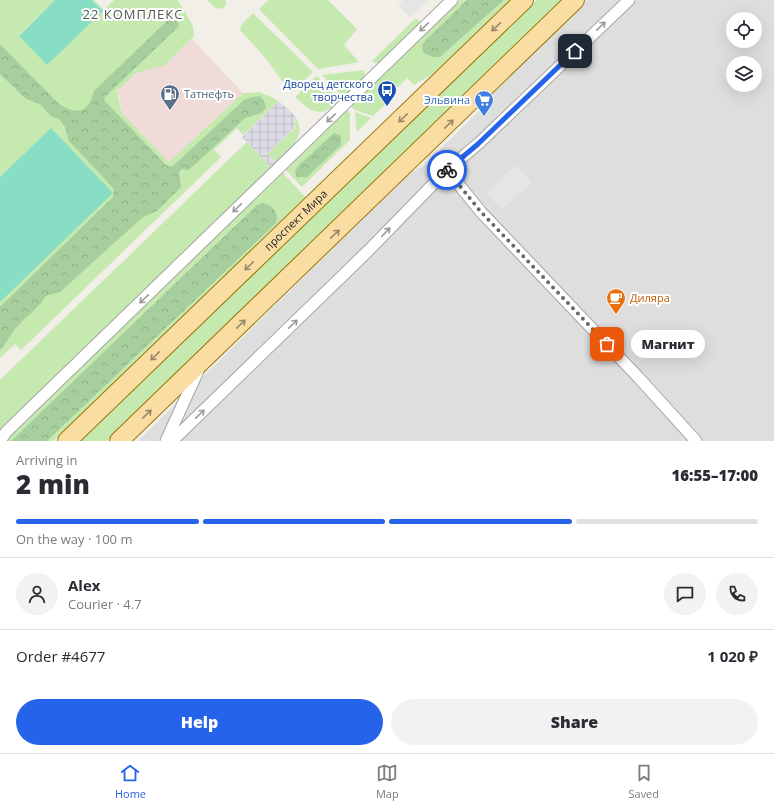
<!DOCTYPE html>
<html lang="en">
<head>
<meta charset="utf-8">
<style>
  :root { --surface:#fff; --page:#f2f2f3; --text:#2b2b33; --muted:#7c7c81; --line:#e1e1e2; --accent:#2563eb }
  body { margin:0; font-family:"Open Sans",sans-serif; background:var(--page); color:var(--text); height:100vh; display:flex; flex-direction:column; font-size:15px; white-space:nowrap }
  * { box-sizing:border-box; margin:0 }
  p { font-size:13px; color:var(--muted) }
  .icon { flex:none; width:22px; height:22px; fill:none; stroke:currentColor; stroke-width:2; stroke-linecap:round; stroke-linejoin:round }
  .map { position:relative; height:441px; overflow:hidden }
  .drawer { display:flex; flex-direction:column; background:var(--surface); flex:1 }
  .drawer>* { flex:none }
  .controls { position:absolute; left:726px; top:12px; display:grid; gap:8px }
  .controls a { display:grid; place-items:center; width:36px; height:36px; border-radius:50%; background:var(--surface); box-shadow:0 4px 16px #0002; font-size:20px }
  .pin { position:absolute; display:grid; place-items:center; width:34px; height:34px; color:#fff; margin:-17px; border-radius:8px; box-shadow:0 2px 6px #0006 }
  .courier { position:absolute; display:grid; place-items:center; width:40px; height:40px; margin:-20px; border:3px solid #2563eb; border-radius:50%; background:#fff; color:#222; box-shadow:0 1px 5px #0007 }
  .bubble { position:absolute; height:28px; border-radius:14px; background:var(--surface); box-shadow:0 4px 16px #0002; font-size:13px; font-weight:800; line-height:28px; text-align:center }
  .headline em { font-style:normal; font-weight:800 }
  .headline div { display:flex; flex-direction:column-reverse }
  .headline { display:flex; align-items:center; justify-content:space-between; height:68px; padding:0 16px }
  h1 { font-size:26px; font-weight:800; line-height:30px }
  .bar { display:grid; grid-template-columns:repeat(4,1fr); gap:6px 4px; align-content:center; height:48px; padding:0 16px }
  .bar i { height:5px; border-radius:3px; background:var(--line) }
  .bar .current { background:var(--accent) }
  .bar p { grid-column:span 4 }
  .line { display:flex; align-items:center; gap:10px; padding:0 16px; border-top:1px solid var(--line) }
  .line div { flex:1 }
  .round { display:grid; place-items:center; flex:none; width:42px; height:42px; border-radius:21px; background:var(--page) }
  .action { display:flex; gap:8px; margin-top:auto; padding:8px 16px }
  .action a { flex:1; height:46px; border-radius:24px; background:var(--accent); color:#fff; font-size:16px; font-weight:800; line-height:46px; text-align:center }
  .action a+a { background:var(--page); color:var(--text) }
  .menu { display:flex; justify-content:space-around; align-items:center; height:56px; border-top:1px solid var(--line); background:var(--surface); font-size:11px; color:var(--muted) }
  .menu a { display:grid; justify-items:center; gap:2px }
  .menu .current { color:var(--accent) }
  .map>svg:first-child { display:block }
</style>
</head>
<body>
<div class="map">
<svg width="774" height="441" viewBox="0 0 774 441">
  <defs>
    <pattern id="forest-crowns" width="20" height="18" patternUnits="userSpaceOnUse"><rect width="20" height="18" fill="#a7cf9d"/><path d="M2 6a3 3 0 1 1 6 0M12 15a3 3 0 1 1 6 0" fill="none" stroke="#8fb187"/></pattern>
    <pattern id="plaza-grid" width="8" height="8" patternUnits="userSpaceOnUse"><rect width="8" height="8" fill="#dddce7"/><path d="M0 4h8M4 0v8" fill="none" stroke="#bdbcc6"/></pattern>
  </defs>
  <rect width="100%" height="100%" fill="#f1efe8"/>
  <path fill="#dfdede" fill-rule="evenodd" d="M588 0H774V441H138L407 175 424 165 484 106 491 93ZM733 19H755V41H733ZM733 63H755V85H733Z"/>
  <polygon fill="#f1dbd8" points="192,39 243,93 169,162 122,113 119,95 116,92 136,73 165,65"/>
  <g fill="#c6e9af">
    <polygon points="0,0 55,0 19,35 102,11 92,0 94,0 104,10 114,0 178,0 193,26 194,36 165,65 136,73 116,92 118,95 122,113 169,162 243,93 260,92 279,101 243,135 237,128 214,150 221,157 21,350 15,344 0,358"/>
    <polygon points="207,0 226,0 226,5 222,9 214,7"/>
    <polygon points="269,0 328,0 357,29 344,45 359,62 318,69 259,9"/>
    <polygon points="460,0 510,0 434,73 414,85 407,78 390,94 393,97 373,116 355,110 351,106"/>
    <polygon points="537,0 563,0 107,441 80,441"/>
    <polygon points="253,13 313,72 291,93 267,60 240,30 242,24"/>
    <polygon points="416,18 421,23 381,63 374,63 372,61"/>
    <polygon points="364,70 365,76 343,97 322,75"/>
    <path d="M317 76 340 100C321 119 312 113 295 97Z"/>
    <polygon points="347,109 350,114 350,140 302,187 285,169"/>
    <polygon points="355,112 371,118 357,132"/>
    <path d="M297 119C306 138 288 151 276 163L267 154 296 127 293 123Z"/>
    <polygon points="247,142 271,167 0,432 0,380"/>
    <polygon points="282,172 306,198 53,441 5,441"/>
  </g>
  <g fill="url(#forest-crowns)">
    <path d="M467 0H504L441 56C434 59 429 56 423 52L422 46 424 42Z"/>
    <path d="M172 19 176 20 179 25 177 28 104 98 105 101 166 165 170 167 174 165 244 100 252 97 260 96 264 101 266 108 261 113 245 118 189 170 182 169 179 172 181 187 157 211 143 217 60 292 46 296C38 309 25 317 15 329 10 336 6 343 0 350V307L113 197 114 189 69 141 65 127 59 119 52 117 40 104 26 99 0 74V44L59 104C77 116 89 112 94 91L168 20Z"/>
    <polygon points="334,133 341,136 341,145 307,177 297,177 295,172 297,167"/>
    <path d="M262 203C273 205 279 212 276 223L47 441H11L257 205Z"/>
  </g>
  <g fill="#88ddc5">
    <polygon points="55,0 92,0 103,11 47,65 19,36"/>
    <polygon points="51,128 113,193 0,302 0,177"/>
  </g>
  <g fill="#e5e5e5">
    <polygon points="403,0 428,0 410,17 398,5"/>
    <polygon points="515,165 532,182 502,210 486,193"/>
  </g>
  <polygon fill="url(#plaza-grid)" points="279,101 294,115 297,119 293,123 296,126 267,154 276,163 271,167 242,137"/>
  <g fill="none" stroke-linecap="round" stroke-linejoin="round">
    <g stroke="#a5a5a5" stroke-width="13">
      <g id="minor">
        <polyline points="447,170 481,212 639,378 696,441"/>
        <polyline points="0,441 6,432 452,0"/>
        <polyline points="166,441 198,371"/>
        <polyline points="172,441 368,251 447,170 478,144 629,0"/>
      </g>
    </g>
    <g stroke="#9a7704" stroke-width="20">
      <g id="primary">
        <path id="s1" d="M67 441 524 0"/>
        <polyline points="119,441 575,0"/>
      </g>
    </g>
    <use href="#minor" stroke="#fff" stroke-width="11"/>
    <use href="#primary" stroke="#fadda3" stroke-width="18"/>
  </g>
  <defs><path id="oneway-shaft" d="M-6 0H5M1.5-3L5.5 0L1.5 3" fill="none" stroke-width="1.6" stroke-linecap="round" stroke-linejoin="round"/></defs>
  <g stroke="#9b9b9b">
    <use href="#oneway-shaft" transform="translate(601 26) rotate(-44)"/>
    <use href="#oneway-shaft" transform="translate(424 27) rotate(136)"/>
    <use href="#oneway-shaft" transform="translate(331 118) rotate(137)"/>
    <use href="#oneway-shaft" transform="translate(237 208) rotate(136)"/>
    <use href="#oneway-shaft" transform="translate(386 232) rotate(-46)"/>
    <use href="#oneway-shaft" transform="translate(144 299) rotate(136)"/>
    <use href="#oneway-shaft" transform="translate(293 324) rotate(-44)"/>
    <use href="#oneway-shaft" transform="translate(200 414) rotate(-44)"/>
  </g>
  <g stroke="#988868">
    <use href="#oneway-shaft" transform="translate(496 27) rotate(136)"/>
    <use href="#oneway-shaft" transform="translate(403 118) rotate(136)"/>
    <use href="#oneway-shaft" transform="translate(449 124) rotate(-44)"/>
    <use href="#oneway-shaft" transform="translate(335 234) rotate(-44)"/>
    <use href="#oneway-shaft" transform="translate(249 266) rotate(136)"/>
    <use href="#oneway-shaft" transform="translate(241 324) rotate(-44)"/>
    <use href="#oneway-shaft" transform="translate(155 356) rotate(136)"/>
    <use href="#oneway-shaft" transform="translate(147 414) rotate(-44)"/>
  </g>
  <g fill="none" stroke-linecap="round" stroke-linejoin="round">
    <polyline stroke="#6a6967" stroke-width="4" stroke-dasharray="0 7.2" points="447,170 481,212 607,344"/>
    <polyline stroke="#2563eb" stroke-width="5" points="447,170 478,144 575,51"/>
  </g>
  <defs>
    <g id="bus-pin" transform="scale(1)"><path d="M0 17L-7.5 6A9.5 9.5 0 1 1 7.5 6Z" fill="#1a4fb4" stroke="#fff"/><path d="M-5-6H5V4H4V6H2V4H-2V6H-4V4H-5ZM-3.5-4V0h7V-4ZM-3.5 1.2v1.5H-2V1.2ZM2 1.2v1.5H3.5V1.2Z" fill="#fff"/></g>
    <g id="fuel-pin" transform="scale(1)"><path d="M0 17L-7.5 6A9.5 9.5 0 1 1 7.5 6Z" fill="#5c6f8a" stroke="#fff"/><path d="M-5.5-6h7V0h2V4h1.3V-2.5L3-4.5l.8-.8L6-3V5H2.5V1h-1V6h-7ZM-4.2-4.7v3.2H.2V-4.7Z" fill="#fff"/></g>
    <g id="supermarket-pin" transform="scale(1)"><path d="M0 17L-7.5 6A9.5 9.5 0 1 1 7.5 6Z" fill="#3f7fe0" stroke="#fff"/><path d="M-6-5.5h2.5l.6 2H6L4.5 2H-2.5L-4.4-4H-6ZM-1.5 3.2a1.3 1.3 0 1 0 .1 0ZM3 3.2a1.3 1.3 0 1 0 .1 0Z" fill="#fff"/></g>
    <g id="cafe-pin" transform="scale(1)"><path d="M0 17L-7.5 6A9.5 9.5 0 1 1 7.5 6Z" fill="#e8710a" stroke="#fff"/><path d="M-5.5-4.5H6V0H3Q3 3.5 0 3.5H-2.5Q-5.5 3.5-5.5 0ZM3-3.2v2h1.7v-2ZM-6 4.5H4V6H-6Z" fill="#fff"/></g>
  </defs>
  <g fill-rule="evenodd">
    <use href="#bus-pin" x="387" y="90"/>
    <use href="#fuel-pin" x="170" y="94"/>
    <use href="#supermarket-pin" x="484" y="100"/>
    <use href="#cafe-pin" x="616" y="298"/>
  </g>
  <g text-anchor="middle" stroke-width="4" stroke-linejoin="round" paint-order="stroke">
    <g font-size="11" fill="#164399" stroke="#fff" text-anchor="end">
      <text x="373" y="88">Дворец детского<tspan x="373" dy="13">творчества</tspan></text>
    </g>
    <g font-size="11" fill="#4e5e75" stroke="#fff" text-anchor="start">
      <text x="184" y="98">Татнефть</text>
    </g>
    <g font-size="11" fill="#366cbe" stroke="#fff" text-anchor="end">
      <text x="470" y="104">Эльвина</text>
    </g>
    <g font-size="11" fill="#212121" stroke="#fff">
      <text dy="4" stroke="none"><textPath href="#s1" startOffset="318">проспект Мира</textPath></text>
    </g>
    <g font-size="11" fill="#c56008" stroke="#fff" text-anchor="start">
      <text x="630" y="302">Диляра</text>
    </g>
    <g font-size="13" letter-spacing="1" fill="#545454" stroke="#fff">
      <text x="133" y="19">22 КОМПЛЕКС</text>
    </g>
  </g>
</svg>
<div class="controls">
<a><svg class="icon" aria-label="locate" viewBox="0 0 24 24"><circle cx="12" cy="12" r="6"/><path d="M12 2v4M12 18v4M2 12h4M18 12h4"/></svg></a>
<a><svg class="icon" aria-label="layers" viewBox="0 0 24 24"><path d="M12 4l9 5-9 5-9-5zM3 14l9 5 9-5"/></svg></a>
</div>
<div class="pin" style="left:607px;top:344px;background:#ea580c"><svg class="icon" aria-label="bag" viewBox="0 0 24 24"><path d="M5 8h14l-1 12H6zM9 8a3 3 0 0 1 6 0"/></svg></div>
<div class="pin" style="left:575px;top:51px;background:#1f2937"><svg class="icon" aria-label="home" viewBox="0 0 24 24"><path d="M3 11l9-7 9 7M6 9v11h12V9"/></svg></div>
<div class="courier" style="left:447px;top:170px"><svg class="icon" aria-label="bike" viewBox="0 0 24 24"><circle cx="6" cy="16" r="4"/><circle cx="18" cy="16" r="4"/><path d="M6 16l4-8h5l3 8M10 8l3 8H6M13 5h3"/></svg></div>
<div class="bubble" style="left:631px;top:330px;width:74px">Магнит</div>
</div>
<section class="drawer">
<div class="headline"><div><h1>2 min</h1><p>Arriving in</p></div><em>16:55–17:00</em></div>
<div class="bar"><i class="current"></i><i class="current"></i><i class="current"></i><i></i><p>On the way · 100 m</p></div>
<div class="line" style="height:72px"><a class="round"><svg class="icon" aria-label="person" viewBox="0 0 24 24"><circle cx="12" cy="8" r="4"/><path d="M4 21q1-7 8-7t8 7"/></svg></a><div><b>Alex</b><p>Courier · 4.7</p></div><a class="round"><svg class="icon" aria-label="chat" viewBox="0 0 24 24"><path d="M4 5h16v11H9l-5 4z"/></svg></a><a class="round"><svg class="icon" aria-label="phone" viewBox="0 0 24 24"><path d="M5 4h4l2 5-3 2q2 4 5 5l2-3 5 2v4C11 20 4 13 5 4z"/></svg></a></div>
<div class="line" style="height:52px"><div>Order #4677</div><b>1 020 ₽</b></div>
<div class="action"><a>Help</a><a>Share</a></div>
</section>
<nav class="menu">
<a class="current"><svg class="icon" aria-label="home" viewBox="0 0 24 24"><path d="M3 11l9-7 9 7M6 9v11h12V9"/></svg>Home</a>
<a><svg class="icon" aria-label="map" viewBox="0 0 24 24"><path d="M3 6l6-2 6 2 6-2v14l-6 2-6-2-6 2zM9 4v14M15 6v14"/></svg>Map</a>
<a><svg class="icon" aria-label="saved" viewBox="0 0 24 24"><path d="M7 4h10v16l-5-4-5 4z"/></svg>Saved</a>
</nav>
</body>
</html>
